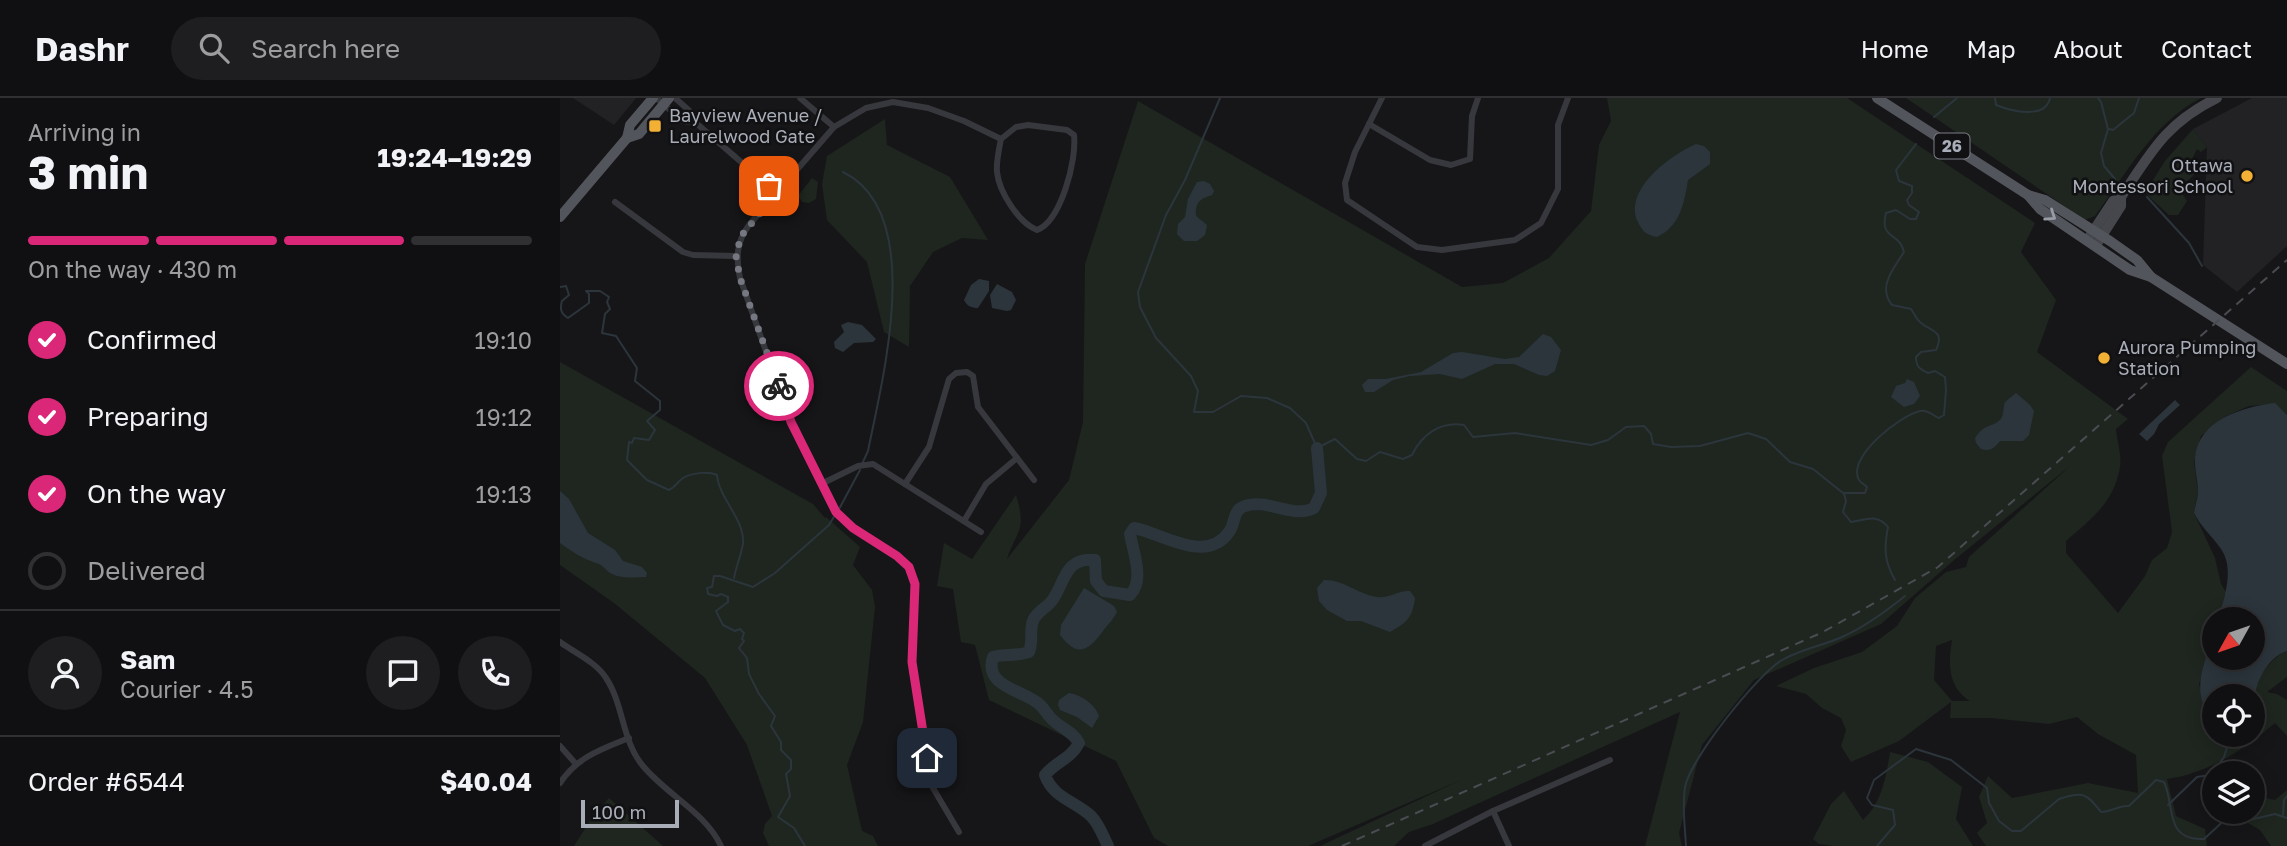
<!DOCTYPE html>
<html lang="en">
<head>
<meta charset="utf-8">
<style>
  :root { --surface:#101012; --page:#1e1e20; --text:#f1f3f6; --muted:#9c9d9f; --line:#303032; --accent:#db2777 }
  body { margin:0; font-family:"Golos Text",sans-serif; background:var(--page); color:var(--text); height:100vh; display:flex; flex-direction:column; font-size:26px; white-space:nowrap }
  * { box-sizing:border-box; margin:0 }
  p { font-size:23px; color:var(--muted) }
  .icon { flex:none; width:38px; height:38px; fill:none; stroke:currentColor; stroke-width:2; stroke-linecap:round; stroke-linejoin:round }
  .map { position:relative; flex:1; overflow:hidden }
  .side { display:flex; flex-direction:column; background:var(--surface); width:560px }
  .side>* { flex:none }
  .needle { width:46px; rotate:230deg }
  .controls { position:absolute; left:1642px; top:509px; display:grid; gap:14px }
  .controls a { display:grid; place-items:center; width:63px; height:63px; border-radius:50%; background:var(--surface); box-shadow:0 4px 18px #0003,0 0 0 2px var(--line); font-size:35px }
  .scale { position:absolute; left:21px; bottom:18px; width:98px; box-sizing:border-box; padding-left:7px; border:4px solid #a8adb8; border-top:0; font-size:19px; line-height:24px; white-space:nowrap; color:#a8adb8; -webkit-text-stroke:5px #111113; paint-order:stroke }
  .pin { position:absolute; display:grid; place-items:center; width:60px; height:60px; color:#fff; margin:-30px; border-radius:14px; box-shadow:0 4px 10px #0006 }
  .courier { position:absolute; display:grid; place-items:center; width:70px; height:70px; margin:-35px; border:5px solid #db2777; border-radius:50%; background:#fff; color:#222; box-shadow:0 2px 9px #0007 }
  .overview em { font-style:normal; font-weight:700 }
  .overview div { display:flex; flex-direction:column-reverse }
  .overview { display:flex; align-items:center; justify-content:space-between; height:119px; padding:0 28px }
  h1 { font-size:46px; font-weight:700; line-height:52px }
  .bar { display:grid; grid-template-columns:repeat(4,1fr); gap:10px 7px; align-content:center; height:84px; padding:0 28px }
  .bar i { height:9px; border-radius:5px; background:var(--line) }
  .bar .current { background:var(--accent) }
  .bar p { grid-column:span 4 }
  .line { display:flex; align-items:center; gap:18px; padding:0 28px; border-top:2px solid var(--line) }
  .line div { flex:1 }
  .round { display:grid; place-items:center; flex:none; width:74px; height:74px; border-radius:37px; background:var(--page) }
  ol { padding:0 28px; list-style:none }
  li { display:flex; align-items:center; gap:21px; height:77px }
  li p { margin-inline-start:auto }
  li .icon { padding:7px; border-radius:50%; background:var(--accent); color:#fff; stroke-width:4 }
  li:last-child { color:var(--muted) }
  li i { width:38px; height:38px; border:4px solid var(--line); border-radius:50% }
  header { display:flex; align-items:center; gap:42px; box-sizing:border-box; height:98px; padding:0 35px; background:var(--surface); border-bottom:2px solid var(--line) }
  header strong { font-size:33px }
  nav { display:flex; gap:38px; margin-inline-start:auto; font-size:24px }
  .search { width:490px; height:63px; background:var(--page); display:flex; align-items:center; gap:18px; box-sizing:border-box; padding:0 24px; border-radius:38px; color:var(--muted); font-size:26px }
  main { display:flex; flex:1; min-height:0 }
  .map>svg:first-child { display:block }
</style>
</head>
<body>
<header>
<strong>Dashr</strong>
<div class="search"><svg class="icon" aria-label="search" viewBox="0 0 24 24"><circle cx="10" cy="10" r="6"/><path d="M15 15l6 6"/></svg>Search here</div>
<nav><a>Home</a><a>Map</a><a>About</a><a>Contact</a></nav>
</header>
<main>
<section class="side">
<div class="overview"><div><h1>3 min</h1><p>Arriving in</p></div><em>19:24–19:29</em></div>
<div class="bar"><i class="current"></i><i class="current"></i><i class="current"></i><i></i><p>On the way · 430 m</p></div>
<ol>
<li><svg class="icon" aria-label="check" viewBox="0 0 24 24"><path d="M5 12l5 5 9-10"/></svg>Confirmed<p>19:10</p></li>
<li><svg class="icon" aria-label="check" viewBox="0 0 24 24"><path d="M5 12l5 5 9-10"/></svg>Preparing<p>19:12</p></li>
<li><svg class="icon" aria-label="check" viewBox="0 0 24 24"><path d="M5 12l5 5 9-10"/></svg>On the way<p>19:13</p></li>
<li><i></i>Delivered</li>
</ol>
<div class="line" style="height:126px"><a class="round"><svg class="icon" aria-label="person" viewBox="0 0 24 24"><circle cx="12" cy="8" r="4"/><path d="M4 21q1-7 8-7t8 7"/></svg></a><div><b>Sam</b><p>Courier · 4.5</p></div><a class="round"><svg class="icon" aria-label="chat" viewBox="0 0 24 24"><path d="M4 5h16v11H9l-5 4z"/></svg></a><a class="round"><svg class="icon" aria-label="phone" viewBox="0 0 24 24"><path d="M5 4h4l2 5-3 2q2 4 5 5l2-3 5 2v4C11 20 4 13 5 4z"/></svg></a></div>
<div class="line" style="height:91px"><div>Order #6544</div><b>$40.04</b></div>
</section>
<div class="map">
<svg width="1727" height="748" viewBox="0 0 1727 748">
  <rect width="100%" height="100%" fill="#161618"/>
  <g fill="#222225">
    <polygon points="13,0 76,0 54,27"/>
    <polygon points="1692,0 1727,0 1727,148 1677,194 1643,167 1647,49 1633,31"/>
  </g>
  <g fill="#1e261f" fill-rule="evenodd">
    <path d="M1047 0H1287L1475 125 1461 154 1496 202 1477 254 1568 321 1556 331C1557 343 1562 358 1560 369 1554 405 1531 421 1506 443V455L1558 515 1585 478 1592 462 1607 450 1612 434 1602 358 1608 344 1691 269 1727 293V317L1715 306 1689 308 1666 318 1641 338 1634 364 1638 394 1634 415 1655 460 1661 486 1666 494 1658 521 1654 522V536L1639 586 1647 615 1654 618V637H1692C1692 622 1691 605 1694 592 1697 579 1715 556 1727 553V579L1707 594 1717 596 1727 602V638L1715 625C1683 652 1649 675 1607 681L1616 718 1645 731 1647 748H1426L1417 735 1427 725 1419 699 1428 678 1452 700 1528 685 1578 695 1576 657 1538 636 1517 619 1489 626 1431 620H1390L1391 604 1339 643 1291 664 1281 648 1286 632 1281 620 1262 610 1246 596 1216 588 1254 570 1302 554 1337 528 1355 500 1386 474 1406 469 1409 459 1510 368 1393 463 1321 526 1194 582 1142 647 1119 735 1122 748H1085L1120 614 873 726 849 734 834 748H760L901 682 748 748H608L594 740 556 663 429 602 415 547 401 544 393 491 377 488 384 445 412 461 456 397C467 434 457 431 447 461L509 382 523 324 525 166 578 3 902 189 943 185 989 160 1031 113 1039 47 1051 23ZM1392 542C1388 567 1388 589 1410 603H1392L1374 582 1376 548Z"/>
    <path d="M1346 0H1641C1594 24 1566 76 1535 118L1525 122Z"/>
    <polygon points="325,21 327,47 390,79 428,142 402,140 373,154 350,188 349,249 324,234 307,164 267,122 262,86 267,58"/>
    <polygon points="1633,31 1647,49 1641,54 1637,51 1633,59 1640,71 1619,91 1627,103 1618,117 1609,117 1585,95 1605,63"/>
    <polygon points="252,80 258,84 256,101 249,105 242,104 238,98"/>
    <polygon points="0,264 253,406 265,420 266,419 300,449 293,467 312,492 315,509 303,624 287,667 302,733 313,738 318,748 209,748 203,735 205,726 212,718 187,647 145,580 54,505 0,467"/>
    <path d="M1330 654 1368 664 1402 689 1396 721 1413 748H1274L1259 746 1253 741 1271 706 1284 693 1303 722C1322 704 1326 679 1330 654Z"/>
    <polygon points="1727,692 1727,748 1711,748 1700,732 1681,721 1674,714 1692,714 1692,697 1715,702"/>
    <polygon points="49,700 103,748 14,748 33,718"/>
  </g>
  <g fill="#2c353c">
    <path d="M1136 46 1144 48 1150 54V66L1128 82C1124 106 1120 128 1097 139 1086 137 1082 133 1077 122 1065 90 1111 57 1136 46Z"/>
    <path d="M644 83 650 86 654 93 652 97C640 101 635 104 636 118L647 127 645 137 637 143H624L617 136 618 126 625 119 628 101 637 84Z"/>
    <path d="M419 181 429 183V193L418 210C411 210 407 208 404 202L411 187Z"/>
    <polygon points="437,186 452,194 456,202 451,212 447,213 432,210 430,197"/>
    <polygon points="288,224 302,227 316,241 313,244 294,245 283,254 275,250 274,244 284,234 281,227"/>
    <polygon points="983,236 991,239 1001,252 995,273 987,278 979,277 954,266 935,266 902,281 880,276 850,278 833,282 814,294 805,294 802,287 808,281 826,281 861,274 893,255 902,254 945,261 959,259"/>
    <polygon points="1347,281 1354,284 1360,298 1354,306 1344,309 1331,299 1336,288 1345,285"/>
    <path d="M1456 295 1470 307 1474 313 1469 337 1463 343H1440C1434 350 1431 354 1421 351L1416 345 1415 340C1425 325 1431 330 1440 322 1444 318 1443 309 1445 304Z"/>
    <polygon points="1615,302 1620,307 1599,326 1594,336 1587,343 1579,336"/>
    <path d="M1715 305 1727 317V553C1709 558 1694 585 1695 602L1692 604V598H1654L1653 617 1647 615C1632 587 1645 565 1654 536V560H1692V522L1658 521C1664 501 1675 471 1661 451 1652 438 1641 429 1634 415 1635 408 1638 400 1638 393 1638 382 1634 371 1635 360 1638 322 1682 309 1715 305Z"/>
    <path d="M0 393 9 401 28 435 55 452 63 463 82 469 87 475 86 479C75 479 63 481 52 476 47 474 44 468 39 466 25 462 12 454 0 445Z"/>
    <path d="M764 482C785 482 797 496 817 499 829 501 838 492 850 493L855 500C852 521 847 524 830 534L801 523H787L767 512 759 503 757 490Z"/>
    <path d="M524 490 554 508 557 514C553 522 548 526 543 533 529 552 518 561 500 537L501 527Z"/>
    <path d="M509 595C521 597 535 606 539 618L532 630 517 619 500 612 498 607 499 602Z"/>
  </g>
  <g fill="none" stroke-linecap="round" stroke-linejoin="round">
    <g stroke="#2c353c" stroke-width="2">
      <path d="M660 0 625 82 606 117 578 194 580 209 596 240 631 278 638 293 634 314H653L681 298 707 300 730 310 746 325 757 350 775 341 797 361 806 363 820 354 843 361 852 357C862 336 881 323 904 327L913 339 955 335 1031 347 1048 342 1066 329 1084 328 1091 336 1093 346 1111 349 1140 348 1188 335 1206 341 1230 364 1253 371 1283 395"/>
      <path d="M1435 0 1436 7C1451 13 1485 22 1490 0"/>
      <polyline points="1538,0 1541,4 1548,31 1541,55 1544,68 1555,81"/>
      <polyline points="1374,19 1397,0"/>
      <polyline points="1549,31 1553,32 1574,15 1579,0"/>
      <path d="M283 74C367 115 322 282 308 353L302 366"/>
      <polyline points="1587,99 1629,145 1642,168"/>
      <path d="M0 189 6 188 9 197 2 203C0 210 0 215 8 220L29 205V196L26 193H40L49 199 47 204 50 211 45 216 42 235 56 238 77 270 75 283 100 303V312L87 323 95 332 89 342 74 340 72 345 69 344 67 362 87 382 109 392C116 389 117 384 123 380 131 375 148 373 157 377 159 401 185 421 183 446 181 457 176 469 174 480"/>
      <path d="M1284 395H1305L1307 389C1306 388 1299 383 1299 382 1286 359 1341 317 1360 313 1368 311 1373 318 1379 320L1384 317 1386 292 1385 279 1375 273 1368 275C1359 271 1356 268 1356 259L1361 254 1376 252C1385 233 1372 234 1361 225 1357 222 1354 215 1351 211L1332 207C1317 189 1334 170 1344 154 1340 134 1319 142 1326 115L1336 112 1350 121H1356L1359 114 1349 107 1347 102 1352 95V88L1339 83 1336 72 1356 46"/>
      <path d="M1284 396 1286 403 1283 414 1291 424C1306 422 1317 415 1328 429 1324 450 1324 463 1335 482"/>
      <polyline points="278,413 300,372"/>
      <polyline points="1608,707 1637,679 1650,677 1656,671 1664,659 1671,637"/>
      <polyline points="1723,717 1724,702 1727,698"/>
      <polyline points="245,748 234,730 218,719 230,698 226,676 231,671 231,662 221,652 221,644 211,628 215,618 199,596 189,576 187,560 179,550 184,543 182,541 184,535 180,531 175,533 163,527 156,513 168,504 168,499 161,496 157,498 148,496 147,490 152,489 154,478 160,478 193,489 215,475 269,427 275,417"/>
      <path d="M1126 748C1125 729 1122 708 1125 689 1131 660 1197 577 1222 562 1241 551 1262 548 1282 539 1305 529 1325 514 1345 498"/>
      <path d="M1317 748 1335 727 1333 712 1312 707 1307 700 1314 682 1356 651 1391 662 1427 690 1429 705 1439 723 1452 733H1461L1499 701C1523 693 1526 695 1541 714 1552 714 1558 707 1569 708L1596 682 1604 684C1615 707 1604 743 1644 741L1669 718 1685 723 1715 716 1727 720"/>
    </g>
    <path stroke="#2c353c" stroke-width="12" d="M548 748C543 738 539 726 531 718 515 703 493 700 485 677 496 663 510 662 519 645 512 632 499 630 490 619 486 615 484 610 479 606 464 592 423 589 433 559 444 555 456 559 469 554 473 543 470 537 472 526 474 516 483 512 490 505 505 489 502 459 535 462L536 483 544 493 570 497C585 482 573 454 570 436L574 430C602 435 646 467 669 434 676 425 672 412 685 408 707 400 733 421 754 410L761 395 757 350"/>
    <g stroke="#37383d" stroke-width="6">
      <polyline points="96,0 123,23 136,25"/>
      <polyline points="115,0 132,15 136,25 217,95"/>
      <polyline points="240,0 274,29"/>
      <polyline points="822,0 795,54 785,85 787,102 857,149 882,152 955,142 981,125 998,91 998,27 1008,0"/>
      <polyline points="809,26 870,62 891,67 910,61 912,18 918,0"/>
      <path d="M468 27 507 32 514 37C517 62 501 123 477 132 459 125 439 94 437 74 436 64 439 51 441 41L456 29Z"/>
      <polyline points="55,104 123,154 133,157 176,158"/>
      <polyline points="261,386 298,368 313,366 421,434"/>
      <polyline points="345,386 369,349 389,281 396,275 407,274 413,278 418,309 474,382"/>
      <polyline points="404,423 426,386 457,360"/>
      <path d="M0 544C15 555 36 564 46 580 64 607 62 644 83 668 107 697 145 714 161 748"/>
      <polyline points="0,648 16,666"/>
      <path d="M0 685C17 659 42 651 69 640"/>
      <polyline points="933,713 949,748"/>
      <path d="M399 734 370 685 352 564 355 486 349 469 337 458 293 430 276 414 231 324 180 180C176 159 176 145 189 127L274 29 306 10 333 4 368 10 404 23 441 41"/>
      <polyline points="865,748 933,713 1050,662"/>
    </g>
    <g stroke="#45474d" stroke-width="10">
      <path d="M1530 138 1553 103 1561 99C1591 54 1606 25 1657 0"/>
      <polyline points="1538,144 1561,108 1561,99"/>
    </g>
    <g stroke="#53555c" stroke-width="10">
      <polyline points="1317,0 1468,97 1485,102 1550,143 1577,162 1591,179"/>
      <polyline points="67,40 79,36 109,0"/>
      <polyline points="1468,97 1480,111 1570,172 1591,179 1727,266"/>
      <polyline points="0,119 67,40 70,27 93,0"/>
    </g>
    <polyline stroke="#4a4c52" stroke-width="2" stroke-dasharray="9 7" stroke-linecap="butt" points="782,748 1263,534 1378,469 1727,162"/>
  </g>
  <defs><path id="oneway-chevron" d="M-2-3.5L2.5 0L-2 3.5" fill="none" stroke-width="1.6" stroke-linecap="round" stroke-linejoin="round" transform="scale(1.75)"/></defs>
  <use stroke="#979ba6" href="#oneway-chevron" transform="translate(1491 118) rotate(34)"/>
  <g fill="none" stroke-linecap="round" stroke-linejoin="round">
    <polyline stroke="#757880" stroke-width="7" stroke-dasharray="0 12.6" points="209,88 217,95 181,138 176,158 180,180 219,288"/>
    <polyline stroke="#db2777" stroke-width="9" points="219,288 231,324 276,414 293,430 337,458 349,469 355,486 352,564 367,660"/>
  </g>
  <g fill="#f2b134" stroke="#111113" stroke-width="2.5">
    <rect x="88" y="21" width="14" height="14" rx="3.5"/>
    <circle cx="1687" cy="78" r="7"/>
    <circle cx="1544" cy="260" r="7"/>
  </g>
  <g text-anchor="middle" stroke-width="5" stroke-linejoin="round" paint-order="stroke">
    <rect fill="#111113" stroke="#7b7e86" stroke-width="2" x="1374.5" y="35.5" width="35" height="25" rx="5"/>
    <g font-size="16" font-weight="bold" fill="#a8adb8">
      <text x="1392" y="54">26</text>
    </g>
    <g font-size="18" fill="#a8adb8" stroke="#111113" text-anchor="start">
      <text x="109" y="24">Bayview Avenue /<tspan x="109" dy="21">Laurelwood Gate</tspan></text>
      <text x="1673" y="74" text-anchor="end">Ottawa<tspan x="1673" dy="21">Montessori School</tspan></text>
      <text x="1558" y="256">Aurora Pumping<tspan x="1558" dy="21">Station</tspan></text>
    </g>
  </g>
</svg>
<div class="controls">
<a><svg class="needle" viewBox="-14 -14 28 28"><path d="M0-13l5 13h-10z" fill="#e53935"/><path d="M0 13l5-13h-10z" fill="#9c9d9f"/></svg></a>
<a><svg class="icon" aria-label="locate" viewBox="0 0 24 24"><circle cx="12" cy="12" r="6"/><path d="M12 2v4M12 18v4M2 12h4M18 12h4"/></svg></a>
<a><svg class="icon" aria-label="layers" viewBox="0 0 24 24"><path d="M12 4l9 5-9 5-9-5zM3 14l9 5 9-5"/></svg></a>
</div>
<div class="scale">100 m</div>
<div class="pin" style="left:209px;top:88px;background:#ea580c"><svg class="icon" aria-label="bag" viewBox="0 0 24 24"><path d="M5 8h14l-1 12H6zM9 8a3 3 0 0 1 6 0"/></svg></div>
<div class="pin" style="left:367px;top:660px;background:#1f2937"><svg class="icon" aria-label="home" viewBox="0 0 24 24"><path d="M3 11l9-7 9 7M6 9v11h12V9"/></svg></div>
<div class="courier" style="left:219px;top:288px"><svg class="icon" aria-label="bike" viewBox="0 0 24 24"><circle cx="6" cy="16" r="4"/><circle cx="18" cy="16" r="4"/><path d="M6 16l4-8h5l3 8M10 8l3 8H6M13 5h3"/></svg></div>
</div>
</main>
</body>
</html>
